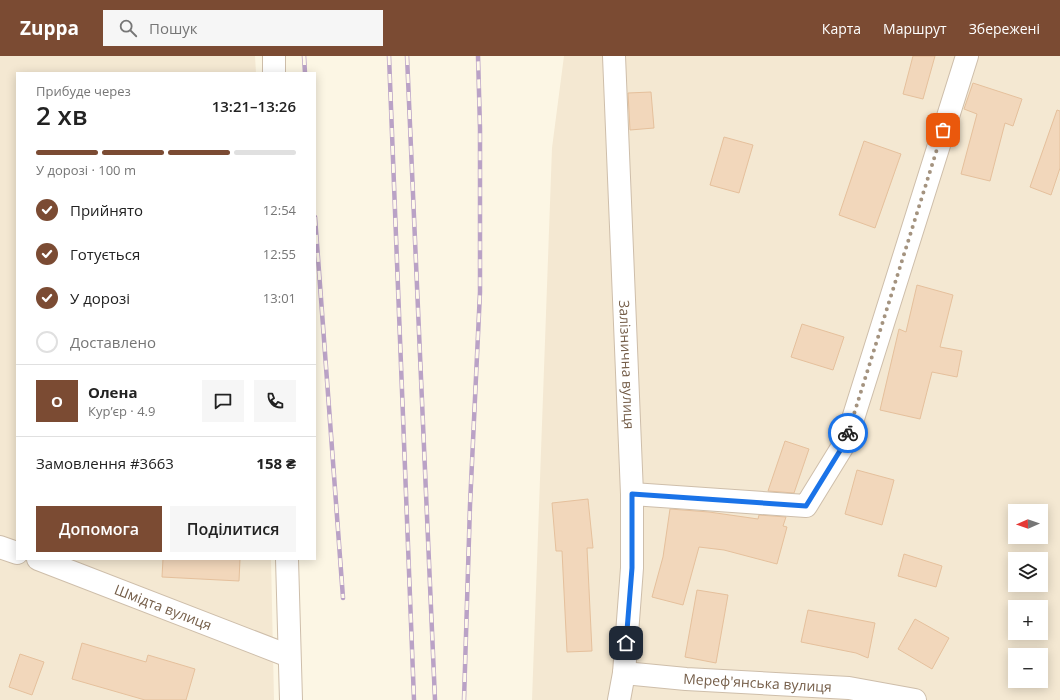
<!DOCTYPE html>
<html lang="uk">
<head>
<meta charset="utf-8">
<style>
  :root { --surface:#fff; --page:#f6f6f6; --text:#222; --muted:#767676; --line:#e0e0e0; --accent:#7b4b33 }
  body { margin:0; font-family:"Open Sans",sans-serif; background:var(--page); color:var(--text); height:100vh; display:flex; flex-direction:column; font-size:15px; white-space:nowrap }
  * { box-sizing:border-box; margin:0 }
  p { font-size:13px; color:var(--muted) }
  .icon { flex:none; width:22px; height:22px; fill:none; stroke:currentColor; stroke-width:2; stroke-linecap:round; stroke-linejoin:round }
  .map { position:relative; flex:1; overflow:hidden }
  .sheet { position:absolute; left:16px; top:16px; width:300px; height:488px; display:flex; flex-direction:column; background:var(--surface); border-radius:0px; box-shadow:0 2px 10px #0003 }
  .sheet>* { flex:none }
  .needle { width:26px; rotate:268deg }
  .buttons { position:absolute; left:1008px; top:448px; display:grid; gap:8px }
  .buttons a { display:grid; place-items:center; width:40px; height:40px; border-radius:0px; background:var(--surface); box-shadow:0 2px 10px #0003; font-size:20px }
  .pin { position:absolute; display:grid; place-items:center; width:34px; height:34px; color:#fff; margin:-17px; border-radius:8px; box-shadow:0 2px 6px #0006 }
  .courier { position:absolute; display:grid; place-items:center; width:40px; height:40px; margin:-20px; border:3px solid #1a73e8; border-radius:50%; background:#fff; color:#222; box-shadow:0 1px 5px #0007 }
  .headline em { font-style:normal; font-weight:600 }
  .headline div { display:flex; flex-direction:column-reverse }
  .headline { display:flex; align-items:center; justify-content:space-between; height:68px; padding:0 20px }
  h1 { font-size:26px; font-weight:600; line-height:30px }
  .bar { display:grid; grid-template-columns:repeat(4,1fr); gap:6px 4px; align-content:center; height:48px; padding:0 20px }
  .bar i { height:5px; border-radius:3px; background:var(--line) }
  .bar .current { background:var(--accent) }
  .bar p { grid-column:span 4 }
  .line { display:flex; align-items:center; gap:10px; padding:0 20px; border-top:1px solid var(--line) }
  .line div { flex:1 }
  .round { display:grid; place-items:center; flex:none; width:42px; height:42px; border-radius:0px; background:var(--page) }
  ol { padding:0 20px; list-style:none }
  li { display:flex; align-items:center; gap:12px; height:44px }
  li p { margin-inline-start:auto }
  li .icon { padding:4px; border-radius:50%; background:var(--accent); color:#fff; stroke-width:4 }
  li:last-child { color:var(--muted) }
  li i { width:22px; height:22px; border:2px solid var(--line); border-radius:50% }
  .button { display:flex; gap:8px; margin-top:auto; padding:8px 20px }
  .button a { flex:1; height:46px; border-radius:0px; background:var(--accent); color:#fff; font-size:16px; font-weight:600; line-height:46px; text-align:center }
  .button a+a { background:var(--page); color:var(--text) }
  header { display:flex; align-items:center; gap:24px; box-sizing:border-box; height:56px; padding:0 20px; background:var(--accent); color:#fff }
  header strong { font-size:19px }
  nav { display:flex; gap:22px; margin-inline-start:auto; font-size:14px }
  .search { width:280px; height:36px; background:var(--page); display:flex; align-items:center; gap:10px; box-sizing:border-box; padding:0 14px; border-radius:0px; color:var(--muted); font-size:15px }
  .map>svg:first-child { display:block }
</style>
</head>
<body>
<header>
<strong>Zuppa</strong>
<div class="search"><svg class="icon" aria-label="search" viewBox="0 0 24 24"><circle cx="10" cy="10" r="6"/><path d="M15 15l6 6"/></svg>Пошук</div>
<nav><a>Карта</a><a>Маршрут</a><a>Збережені</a></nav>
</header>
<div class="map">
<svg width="1060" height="644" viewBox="0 0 1060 644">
  <rect width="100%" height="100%" fill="#fcf6e4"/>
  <g fill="#f4e8d2" fill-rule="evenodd">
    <polygon points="0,0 255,0 256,17 17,17 17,503 271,503 274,644 0,644"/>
    <path d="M564 0H1060V644H532L552 92ZM1015 455H1041V481H1015ZM1015 503H1041V529H1015ZM1015 551H1041V577H1015ZM1015 599H1041V625H1015Z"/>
  </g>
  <g fill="#f2d7bb" stroke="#e5c09c">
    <polygon points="913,0 935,0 923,43 903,38"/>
    <polygon points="973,27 1022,43 1013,70 1005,67 990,125 961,118 977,58 964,53"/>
    <polygon points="651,36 654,72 630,74 628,37"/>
    <polygon points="1057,54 1060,55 1060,112 1051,139 1030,131"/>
    <polygon points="724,81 753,89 739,137 710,129"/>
    <polygon points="864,85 901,98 875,172 839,159"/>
    <polygon points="917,229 953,239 940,291 962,295 957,321 932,316 920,363 880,354 899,273 906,276"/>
    <polygon points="802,268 844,281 833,314 791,301"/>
    <polygon points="785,385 809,393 794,437 768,435"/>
    <polygon points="857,414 894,424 882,469 845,458"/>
    <polygon points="588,443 593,492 587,492 592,595 567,596 562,495 556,495 552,447"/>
    <polygon points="670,453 709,456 758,463 759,459 786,461 783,470 787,471 777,508 724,494 699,491 683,549 652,541 663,501"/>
    <polygon points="904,498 942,510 936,531 898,520"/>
    <polygon points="163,503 240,503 239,525 162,521"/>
    <polygon points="697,534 728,539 716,607 685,601"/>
    <polygon points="808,554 875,567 868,602 856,597 801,586"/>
    <polygon points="915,563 949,582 932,613 898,593"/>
    <polygon points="82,587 146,606 148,599 195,613 186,644 145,644 72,623"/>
    <polygon points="20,598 44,606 32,639 9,631"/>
  </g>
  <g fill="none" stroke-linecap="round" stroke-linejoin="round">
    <g stroke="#cebeaa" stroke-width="24">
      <g id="minor">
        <polyline points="274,0 274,17"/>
        <path id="s1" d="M614 0 632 438V512L624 617 619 644"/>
        <polyline points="632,438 806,450 846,385 967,0"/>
        <polyline points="0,491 17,497"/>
        <path id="s2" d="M38 503 289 600"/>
        <polyline points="287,503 291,644"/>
        <path id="s3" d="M624 617 686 623 849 632 915 644"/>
      </g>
    </g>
    <use href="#minor" stroke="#fff" stroke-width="22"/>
    <g stroke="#baa2c6" stroke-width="4.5">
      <g id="rail">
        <polyline points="304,0 305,17"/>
        <polyline points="389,0 414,644"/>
        <polyline points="407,0 435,644"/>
        <polyline points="315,161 343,542"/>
        <polyline points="464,644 470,449 480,236 480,72 478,0"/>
      </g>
    </g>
    <use href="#rail" stroke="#fff9ea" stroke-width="3" stroke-dasharray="9" stroke-linecap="butt"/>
  </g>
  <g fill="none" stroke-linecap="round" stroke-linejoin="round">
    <polyline stroke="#a4937f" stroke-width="4" stroke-dasharray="0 7.2" points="848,377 943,74"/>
    <polyline stroke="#1a73e8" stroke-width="5" points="626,587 632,512 632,438 806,450 846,385 848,377"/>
  </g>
  <g text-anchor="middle" stroke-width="3.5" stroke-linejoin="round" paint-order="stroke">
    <g font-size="14" fill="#755e49" stroke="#fff9ea">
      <text dy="5" stroke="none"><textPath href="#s1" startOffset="309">Залізнична вулиця</textPath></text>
      <text dy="5" stroke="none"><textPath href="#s2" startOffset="134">Шмідта вулиця</textPath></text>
      <text dy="5" stroke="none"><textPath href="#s3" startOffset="134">Мереф'янська вулиця</textPath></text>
    </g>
  </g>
</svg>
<div class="buttons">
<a><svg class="needle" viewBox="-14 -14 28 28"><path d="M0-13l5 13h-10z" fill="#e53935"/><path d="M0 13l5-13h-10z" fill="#767676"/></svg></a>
<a><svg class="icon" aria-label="layers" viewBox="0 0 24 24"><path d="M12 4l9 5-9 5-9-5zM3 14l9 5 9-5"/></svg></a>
<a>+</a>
<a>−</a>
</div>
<div class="pin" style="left:943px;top:74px;background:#ea580c"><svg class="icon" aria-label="bag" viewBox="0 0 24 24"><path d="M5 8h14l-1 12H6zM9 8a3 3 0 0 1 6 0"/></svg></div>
<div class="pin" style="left:626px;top:587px;background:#1f2937"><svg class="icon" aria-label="home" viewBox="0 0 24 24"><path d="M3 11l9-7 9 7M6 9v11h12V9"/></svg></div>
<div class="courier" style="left:848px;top:377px"><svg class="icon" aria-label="bike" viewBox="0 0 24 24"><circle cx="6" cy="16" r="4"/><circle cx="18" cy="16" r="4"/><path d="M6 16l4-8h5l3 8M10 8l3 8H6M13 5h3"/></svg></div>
<section class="sheet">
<div class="headline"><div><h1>2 хв</h1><p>Прибуде через</p></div><em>13:21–13:26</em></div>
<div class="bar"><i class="current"></i><i class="current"></i><i class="current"></i><i></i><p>У дорозі · 100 m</p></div>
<ol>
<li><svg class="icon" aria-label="check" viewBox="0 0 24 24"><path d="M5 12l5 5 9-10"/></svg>Прийнято<p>12:54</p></li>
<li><svg class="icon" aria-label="check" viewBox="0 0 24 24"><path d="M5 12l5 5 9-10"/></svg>Готується<p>12:55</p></li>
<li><svg class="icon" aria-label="check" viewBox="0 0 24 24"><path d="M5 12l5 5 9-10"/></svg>У дорозі<p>13:01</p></li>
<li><i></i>Доставлено</li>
</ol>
<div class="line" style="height:72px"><b class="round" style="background:var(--accent);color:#fff">О</b><div><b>Олена</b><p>Кур’єр · 4.9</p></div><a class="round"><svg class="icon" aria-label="chat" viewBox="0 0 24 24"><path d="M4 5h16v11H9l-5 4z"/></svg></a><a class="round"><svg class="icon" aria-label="phone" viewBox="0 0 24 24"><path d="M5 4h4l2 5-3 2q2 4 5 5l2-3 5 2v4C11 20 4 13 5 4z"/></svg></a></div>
<div class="line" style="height:52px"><div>Замовлення #3663</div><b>158 ₴</b></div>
<div class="button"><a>Допомога</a><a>Поділитися</a></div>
</section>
</div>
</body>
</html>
